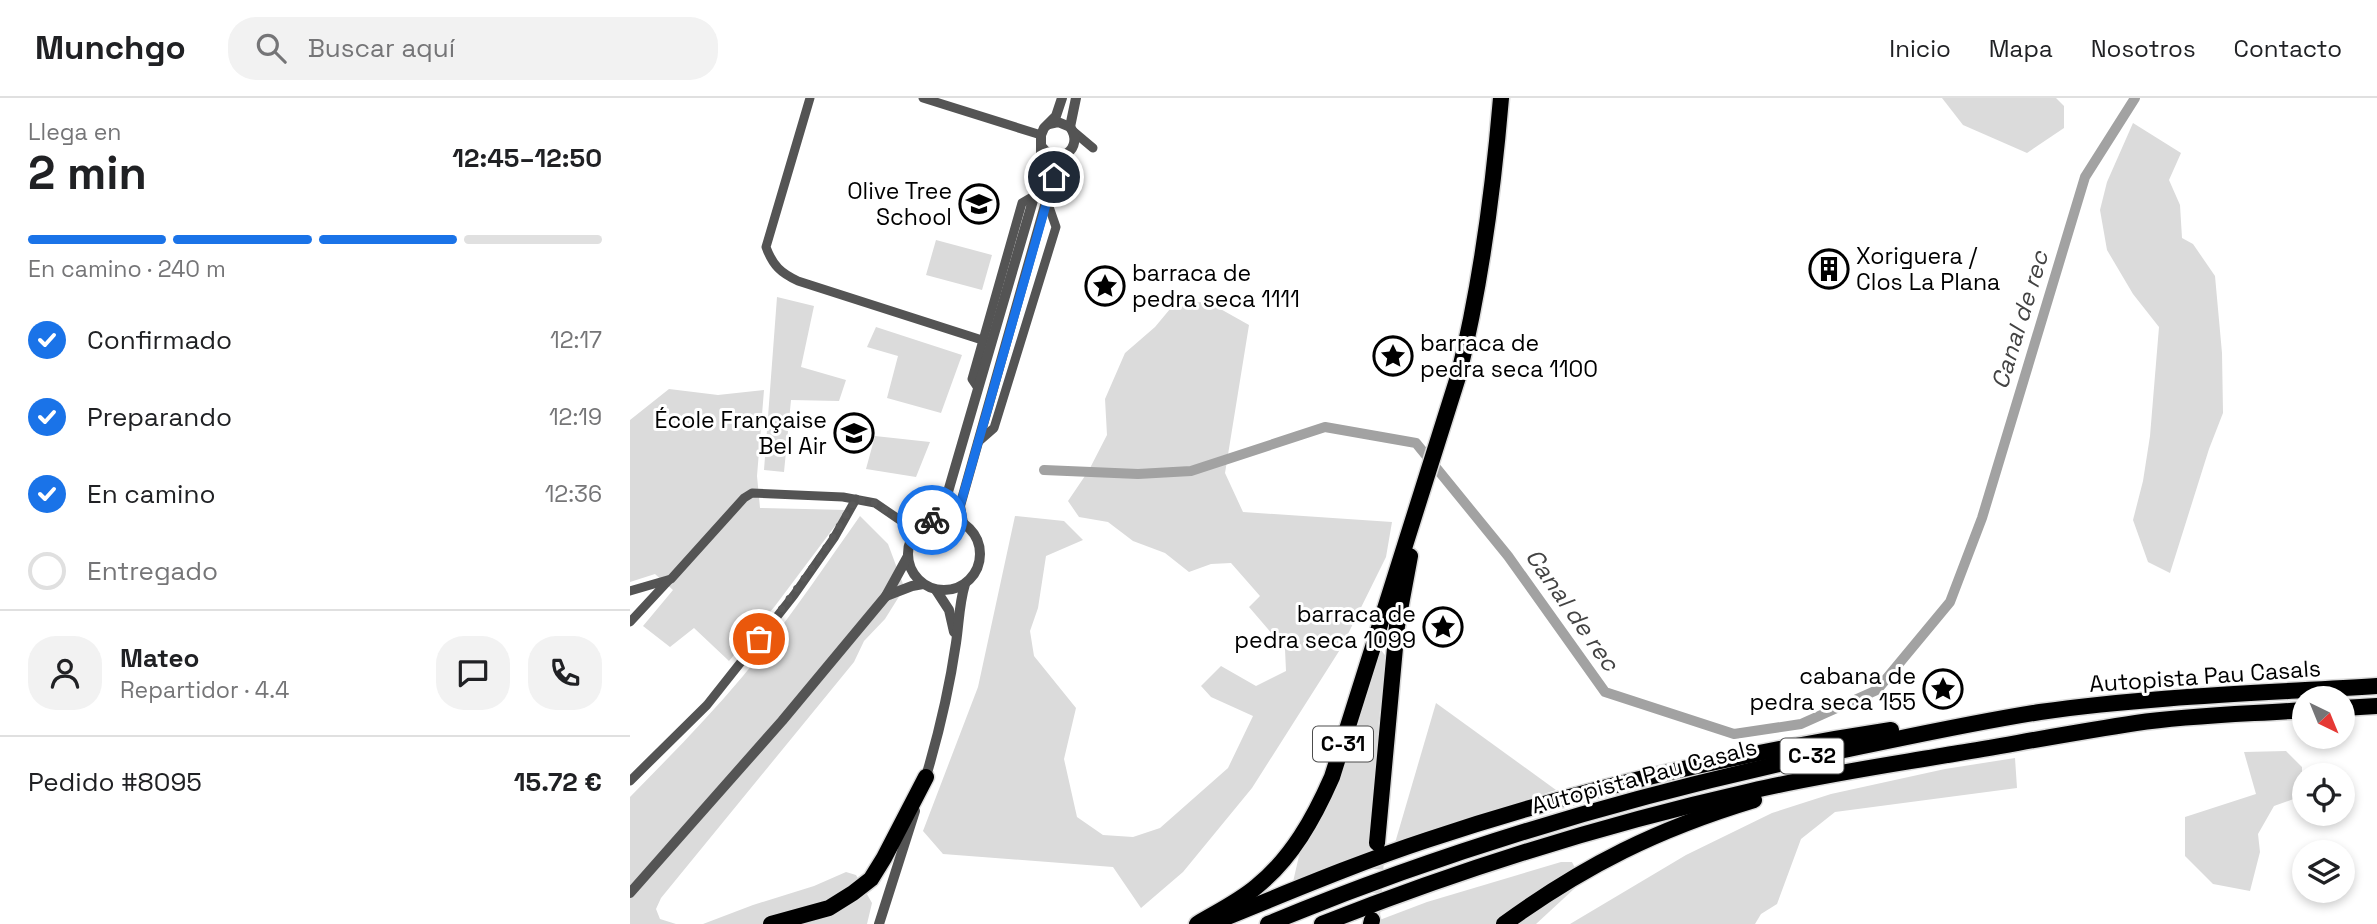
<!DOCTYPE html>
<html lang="es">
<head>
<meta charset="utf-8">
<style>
  :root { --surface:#fff; --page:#f2f2f2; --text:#202124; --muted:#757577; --line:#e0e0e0; --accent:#1a73e8 }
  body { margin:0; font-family:"Space Grotesk",sans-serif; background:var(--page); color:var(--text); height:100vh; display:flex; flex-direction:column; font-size:26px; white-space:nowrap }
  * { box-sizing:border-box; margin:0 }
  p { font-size:23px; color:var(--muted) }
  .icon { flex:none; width:38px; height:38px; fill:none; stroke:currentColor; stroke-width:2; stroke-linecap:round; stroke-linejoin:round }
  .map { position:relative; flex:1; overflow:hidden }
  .drawer { display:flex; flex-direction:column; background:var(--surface); width:630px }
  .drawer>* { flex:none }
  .needle { width:46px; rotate:137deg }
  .controls { position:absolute; left:1662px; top:588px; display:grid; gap:14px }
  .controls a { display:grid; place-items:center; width:63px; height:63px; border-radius:50%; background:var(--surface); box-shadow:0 4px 10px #0003; font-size:35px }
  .pin { position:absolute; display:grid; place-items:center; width:60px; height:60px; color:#fff; margin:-30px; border:4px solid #fff; border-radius:50%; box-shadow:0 2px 7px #0007 }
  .courier { position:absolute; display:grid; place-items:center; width:70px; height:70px; margin:-35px; border:5px solid #1a73e8; border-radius:50%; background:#fff; color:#222; box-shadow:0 2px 9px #0007 }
  .headline em { font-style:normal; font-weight:800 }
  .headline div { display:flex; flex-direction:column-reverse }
  .headline { display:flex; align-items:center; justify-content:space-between; height:119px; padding:0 28px }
  h1 { font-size:46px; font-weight:800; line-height:52px }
  .bar { display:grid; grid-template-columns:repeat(4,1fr); gap:10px 7px; align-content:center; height:84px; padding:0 28px }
  .bar i { height:9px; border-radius:5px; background:var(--line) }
  .bar .current { background:var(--accent) }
  .bar p { grid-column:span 4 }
  .line { display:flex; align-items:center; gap:18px; padding:0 28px; border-top:2px solid var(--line) }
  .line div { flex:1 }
  .round { display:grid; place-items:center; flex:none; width:74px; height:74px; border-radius:28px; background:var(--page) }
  ol { padding:0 28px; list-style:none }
  li { display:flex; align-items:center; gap:21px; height:77px }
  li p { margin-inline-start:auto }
  li .icon { padding:7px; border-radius:50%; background:var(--accent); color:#fff; stroke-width:4 }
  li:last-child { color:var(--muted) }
  li i { width:38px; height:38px; border:4px solid var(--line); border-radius:50% }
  header { display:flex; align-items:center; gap:42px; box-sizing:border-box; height:98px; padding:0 35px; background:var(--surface); border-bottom:2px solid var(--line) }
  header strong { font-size:33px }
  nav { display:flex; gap:38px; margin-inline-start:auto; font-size:24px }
  .search { width:490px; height:63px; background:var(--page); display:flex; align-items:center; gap:18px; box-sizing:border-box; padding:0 24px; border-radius:28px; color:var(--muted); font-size:26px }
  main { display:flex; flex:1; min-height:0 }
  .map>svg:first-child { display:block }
</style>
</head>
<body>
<header>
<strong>Munchgo</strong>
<div class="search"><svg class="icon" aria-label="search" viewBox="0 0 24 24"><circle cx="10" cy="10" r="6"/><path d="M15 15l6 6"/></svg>Buscar aquí</div>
<nav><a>Inicio</a><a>Mapa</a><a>Nosotros</a><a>Contacto</a></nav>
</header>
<main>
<section class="drawer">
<div class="headline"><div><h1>2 min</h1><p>Llega en</p></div><em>12:45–12:50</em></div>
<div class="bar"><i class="current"></i><i class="current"></i><i class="current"></i><i></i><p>En camino · 240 m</p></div>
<ol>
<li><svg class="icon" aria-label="check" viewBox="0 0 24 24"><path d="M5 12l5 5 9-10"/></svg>Confirmado<p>12:17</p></li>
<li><svg class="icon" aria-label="check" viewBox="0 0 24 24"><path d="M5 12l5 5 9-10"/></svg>Preparando<p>12:19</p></li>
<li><svg class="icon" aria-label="check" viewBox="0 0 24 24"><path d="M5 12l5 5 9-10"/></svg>En camino<p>12:36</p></li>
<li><i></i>Entregado</li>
</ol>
<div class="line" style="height:126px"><a class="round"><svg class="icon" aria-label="person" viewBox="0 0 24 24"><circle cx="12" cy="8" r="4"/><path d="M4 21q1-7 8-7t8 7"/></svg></a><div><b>Mateo</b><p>Repartidor · 4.4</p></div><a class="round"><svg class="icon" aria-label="chat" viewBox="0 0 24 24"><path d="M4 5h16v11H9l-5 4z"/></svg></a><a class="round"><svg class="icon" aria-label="phone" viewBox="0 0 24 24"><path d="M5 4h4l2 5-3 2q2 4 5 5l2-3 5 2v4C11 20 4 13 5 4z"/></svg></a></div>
<div class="line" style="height:91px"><div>Pedido #8095</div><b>15.72 €</b></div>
</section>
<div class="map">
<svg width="1747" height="826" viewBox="0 0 1747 826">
  <rect width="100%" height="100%" fill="#fff"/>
  <g fill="#dbdbdb">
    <polygon points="1312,0 1426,0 1434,8 1434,30 1397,55 1333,27"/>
    <polygon points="1503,25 1551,55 1539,82 1550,107 1552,140 1563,146 1585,178 1592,255 1593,315 1579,351 1540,475 1518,464 1503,422 1513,383 1520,338 1529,229 1503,196 1477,152 1470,112 1477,84"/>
    <polygon points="306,142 362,157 352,192 296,177"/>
    <polygon points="147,199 184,208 171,269 216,282 209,303 161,302 154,374 134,372"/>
    <polygon points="578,204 619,227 595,375 613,414 762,424 756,459 711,550 622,690 553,774 511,810 483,769 313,756 293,733 348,589 385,418 434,423 453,442 416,458 408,510 400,533 404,558 446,610 434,661 447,719 473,737 503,739 530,730 598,670 623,618 581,599 571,588 591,568 626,588 656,573 655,551 619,509 630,498 601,465 581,466 559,474 535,455 503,443 478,424 449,419 438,403 459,372 477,337 475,301 495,255 525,229 545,205"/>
    <polygon points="246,229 332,257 311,315 257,300 268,258 237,249"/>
    <polygon points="39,291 88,297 134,292 127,378 130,410 217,412 145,508 99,563 64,530 40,549 13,528 43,492 25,476 0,484 0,322"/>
    <polygon points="245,338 300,344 286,379 236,371"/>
    <path d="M230 418 258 446 273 486 270 497 255 521 234 543 224 564 31 800 26 811 30 821 46 826H0V699C39 659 78 620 113 578 155 527 192 472 230 418Z"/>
    <polygon points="751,552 757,560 749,620 740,754 663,784 671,749 694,715 721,649"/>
    <polygon points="806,605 926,692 765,745"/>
    <polygon points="1656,653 1672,669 1672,698 1644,708 1628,736 1630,754 1620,793 1583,786 1555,758 1555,719 1626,696 1614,654"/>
    <polygon points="1385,660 1387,690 1205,714 1171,741 1147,806 1131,816 1125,826 940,826 1056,757 1142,715 1201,696 1315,671"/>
    <polygon points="931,764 942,764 950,780 945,790 906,826 739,826 797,804"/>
    <polygon points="216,774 226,777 242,805 237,826 73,826 123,807 184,788"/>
  </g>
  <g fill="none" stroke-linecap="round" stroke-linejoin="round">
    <polyline stroke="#a2a2a2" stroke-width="10" points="414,372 508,376 561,373 695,329 786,345 878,458 975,594 1104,636 1171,626 1247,592 1320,504 1352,420 1455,79 1505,0"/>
    <polyline stroke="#d9d9d9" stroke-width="16" stroke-dasharray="16 8" stroke-linecap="butt" points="742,819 747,747"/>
    <g stroke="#dbdbdb" stroke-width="19">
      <g id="trunk">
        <polyline points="747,745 767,528 780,458"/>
        <path d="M567 826C587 814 608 804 626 789 662 760 684 720 702 679L828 279C851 187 863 95 871 0"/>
        <polyline points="741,826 742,822"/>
      </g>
    </g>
    <g stroke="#dbdbdb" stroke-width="19">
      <g id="motorway">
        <polyline points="1713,610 1747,608"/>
        <polyline points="141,826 199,810 223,795 241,781 254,760 296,679"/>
        <path d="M580 826C652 797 724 766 797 742 949 691 1103 656 1261 632"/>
        <path d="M638 826C825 748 1020 692 1219 651 1282 638 1346 624 1410 614 1521 598 1635 595 1747 588"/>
        <path d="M692 826C831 771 975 726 1121 693 1189 677 1259 667 1329 655 1388 645 1447 634 1506 625 1562 617 1619 616 1675 612"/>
        <path d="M874 826C955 767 1028 731 1124 702"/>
      </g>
    </g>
    <g stroke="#545454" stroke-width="9">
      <path d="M180 0 136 149C143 168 151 175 168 183L352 242"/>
      <polyline points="293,0 411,37"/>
      <polyline points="444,34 463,50"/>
      <polyline points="348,290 342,281 392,105 404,98"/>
      <polyline points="348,344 364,330 426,129 417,103"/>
      <polyline points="0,493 41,481 114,400 122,395 213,399 245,405 286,433"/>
      <polyline points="0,524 39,482"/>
      <polyline points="0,683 77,607 164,497 204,440 226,401"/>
    </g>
    <g stroke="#545454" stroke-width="10">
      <polyline points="440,29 446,0"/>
      <path d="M412 49C428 70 455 50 440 29L428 24 419 26"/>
      <circle cx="314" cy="456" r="36"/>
      <polyline points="308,420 313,411 411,75 411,37 414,30 426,18 432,0"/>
      <polyline points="333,425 330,408 423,79 435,57"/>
      <polyline points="306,492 319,512 324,534"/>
      <polyline points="256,498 282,488 293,486"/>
      <path d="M294 685C308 639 319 593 326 545 329 525 329 506 335 486"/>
      <polyline points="0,795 152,623 256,498 278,458"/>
      <polyline points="249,826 285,713"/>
    </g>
    <use href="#trunk" stroke="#000" stroke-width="16"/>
    <use href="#motorway" stroke="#000" stroke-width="16"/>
  </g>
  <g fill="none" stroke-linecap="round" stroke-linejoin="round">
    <polyline stroke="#595959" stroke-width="7" stroke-dasharray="0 12.6" points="129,541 190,459 226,401 245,405 286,433 302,422"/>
    <polyline stroke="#1a73e8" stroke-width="9" points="302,422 317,420 333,425 330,408 424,79"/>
  </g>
  <defs>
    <g id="school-ring" transform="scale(2.0125)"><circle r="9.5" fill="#fff" stroke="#000" stroke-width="1.5"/><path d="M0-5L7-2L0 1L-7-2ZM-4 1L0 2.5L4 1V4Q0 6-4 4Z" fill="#000"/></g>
    <g id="building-ring" transform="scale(2.0125)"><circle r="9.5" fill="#fff" stroke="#000" stroke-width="1.5"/><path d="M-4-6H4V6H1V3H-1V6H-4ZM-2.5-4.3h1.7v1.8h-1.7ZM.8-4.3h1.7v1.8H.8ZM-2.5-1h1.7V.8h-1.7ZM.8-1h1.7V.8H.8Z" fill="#000"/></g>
    <g id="sight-ring" transform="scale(2.0125)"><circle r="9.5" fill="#fff" stroke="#000" stroke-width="1.5"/><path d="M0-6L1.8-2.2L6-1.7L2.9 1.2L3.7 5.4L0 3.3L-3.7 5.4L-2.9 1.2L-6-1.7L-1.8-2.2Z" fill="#000"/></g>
  </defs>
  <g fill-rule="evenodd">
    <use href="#school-ring" x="349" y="106"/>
    <use href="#building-ring" x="1199" y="171"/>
    <use href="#sight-ring" x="475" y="188"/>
    <use href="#sight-ring" x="763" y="258"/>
    <use href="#school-ring" x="224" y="335"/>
    <use href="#sight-ring" x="813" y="529"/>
    <use href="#sight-ring" x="1313" y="591"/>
  </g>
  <g text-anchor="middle" stroke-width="6" stroke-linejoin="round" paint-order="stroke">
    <g fill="#fff" stroke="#4c4c4c" stroke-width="2">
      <rect x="683" y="628.5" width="60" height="35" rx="5"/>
      <rect x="1150.5" y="640.5" width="63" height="35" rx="5"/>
    </g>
    <g font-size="21" font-weight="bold" fill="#000">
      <text x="713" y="653">C-31</text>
      <text x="1182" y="665">C-32</text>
    </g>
    <g font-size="23" fill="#000" stroke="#fff" text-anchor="end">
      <text x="322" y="101">Olive Tree<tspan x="322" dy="26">School</tspan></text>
      <text x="1226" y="166" text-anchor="start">Xoriguera /<tspan x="1226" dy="26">Clos La Plana</tspan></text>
      <text x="502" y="183" text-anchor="start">barraca de<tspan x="502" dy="26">pedra seca 1111</tspan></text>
      <text x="790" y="253" text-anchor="start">barraca de<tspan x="790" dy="26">pedra seca 1100</tspan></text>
      <text x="197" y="330">École Française<tspan x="197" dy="26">Bel Air</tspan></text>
      <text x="786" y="524">barraca de<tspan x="786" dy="26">pedra seca 1099</tspan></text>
      <text x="1286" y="586">cabana de<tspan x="1286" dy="26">pedra seca 155</tspan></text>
    </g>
    <g font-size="23" fill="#000" stroke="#fff">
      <text transform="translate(1575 578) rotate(-4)" y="8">Autopista Pau Casals</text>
      <text transform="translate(1014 678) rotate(-15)" y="8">Autopista Pau Casals</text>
    </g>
    <g font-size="24" font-style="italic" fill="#434343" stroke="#fff">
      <text transform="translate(1390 222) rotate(-73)" y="8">Canal de rec</text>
      <text transform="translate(942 512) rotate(55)" y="8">Canal de rec</text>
    </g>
  </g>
</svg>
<div class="controls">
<a><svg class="needle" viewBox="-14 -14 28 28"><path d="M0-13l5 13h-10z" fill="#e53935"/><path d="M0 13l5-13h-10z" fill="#757577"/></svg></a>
<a><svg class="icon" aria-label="locate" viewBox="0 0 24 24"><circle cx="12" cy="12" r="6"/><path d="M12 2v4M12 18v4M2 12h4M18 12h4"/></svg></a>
<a><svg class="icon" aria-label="layers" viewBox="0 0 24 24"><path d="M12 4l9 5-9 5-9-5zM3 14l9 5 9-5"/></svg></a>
</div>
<div class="pin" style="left:129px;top:541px;background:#ea580c"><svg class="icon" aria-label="bag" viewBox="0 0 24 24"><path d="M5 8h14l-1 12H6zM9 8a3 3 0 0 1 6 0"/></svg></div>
<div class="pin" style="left:424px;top:79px;background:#1f2937"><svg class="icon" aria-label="home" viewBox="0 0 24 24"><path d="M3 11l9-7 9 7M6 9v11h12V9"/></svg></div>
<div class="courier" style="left:302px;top:422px"><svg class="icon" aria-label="bike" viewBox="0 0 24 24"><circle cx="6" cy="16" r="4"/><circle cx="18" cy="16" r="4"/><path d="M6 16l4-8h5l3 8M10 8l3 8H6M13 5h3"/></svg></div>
</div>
</main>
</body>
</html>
